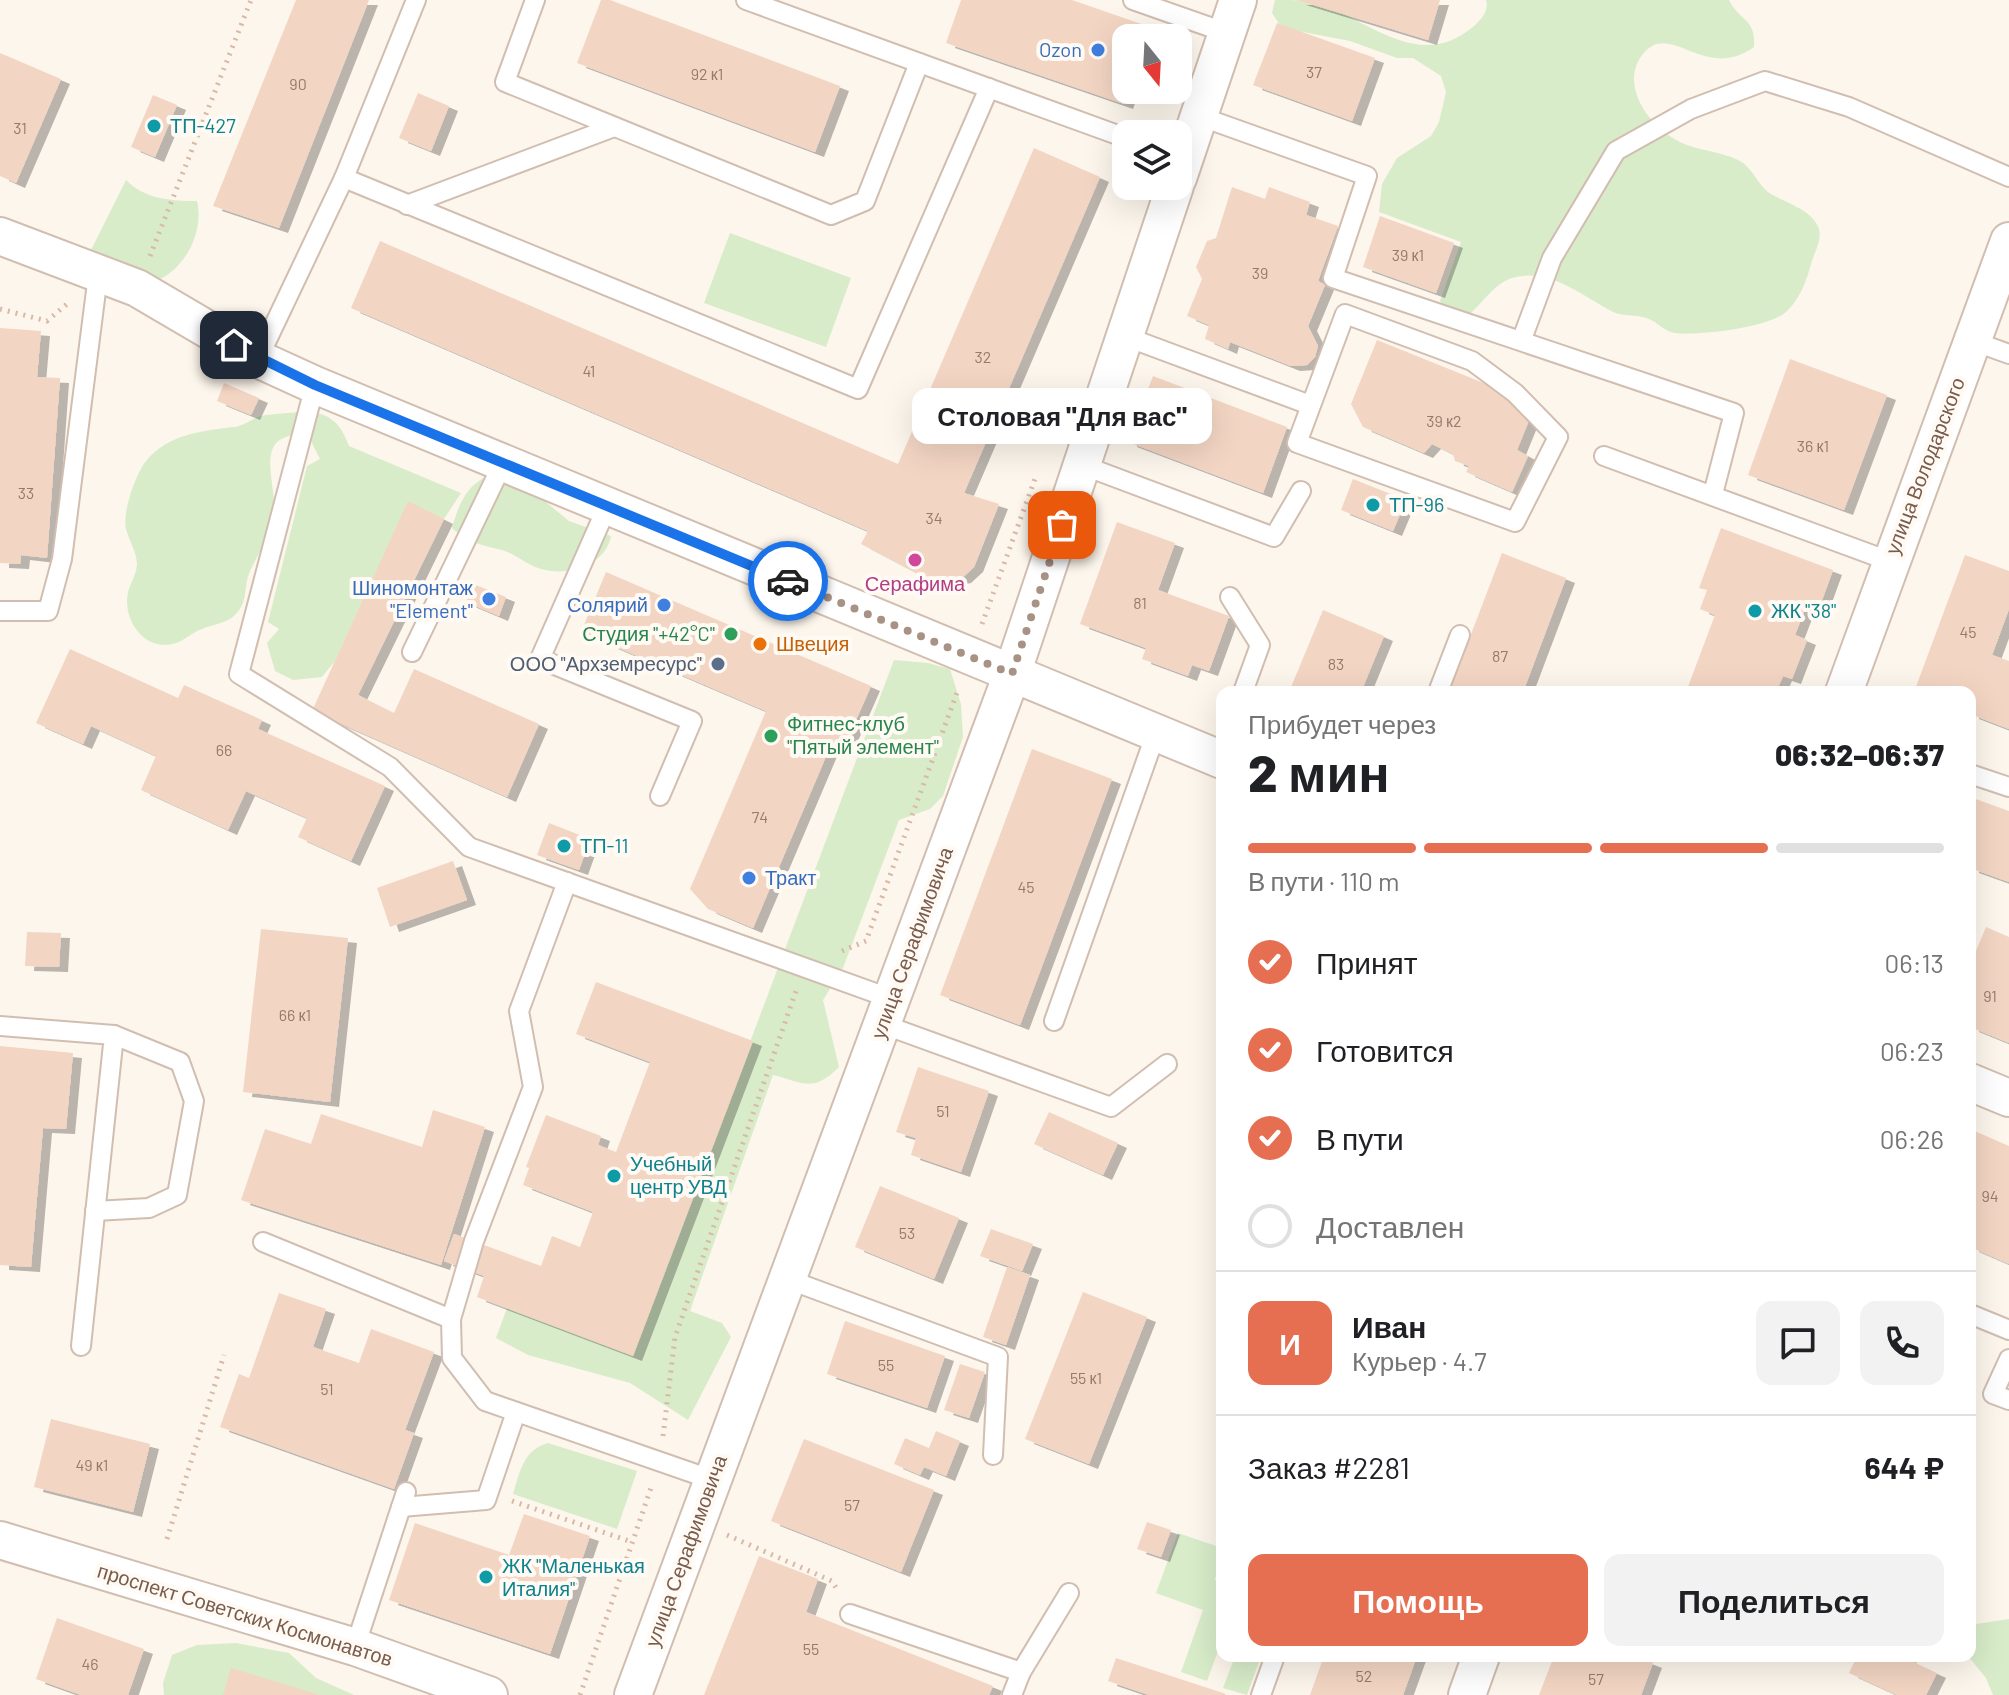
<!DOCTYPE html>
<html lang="ru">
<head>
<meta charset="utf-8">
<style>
  :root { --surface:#fff; --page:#f2f2f2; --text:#202124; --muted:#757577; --line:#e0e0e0; --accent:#e76f51 }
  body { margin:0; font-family:Barlow,sans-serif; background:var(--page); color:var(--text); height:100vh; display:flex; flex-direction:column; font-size:30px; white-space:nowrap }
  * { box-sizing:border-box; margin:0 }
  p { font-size:26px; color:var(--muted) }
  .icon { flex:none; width:44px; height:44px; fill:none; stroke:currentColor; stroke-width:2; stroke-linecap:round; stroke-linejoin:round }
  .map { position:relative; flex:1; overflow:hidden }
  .drawer { position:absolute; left:1216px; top:686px; width:760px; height:976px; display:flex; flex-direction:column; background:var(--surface); border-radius:16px; box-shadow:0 8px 32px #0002 }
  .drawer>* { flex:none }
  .needle { width:52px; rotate:162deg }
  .controls { position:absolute; left:1112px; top:24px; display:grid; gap:16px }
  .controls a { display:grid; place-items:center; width:80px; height:80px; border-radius:16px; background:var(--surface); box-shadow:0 8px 32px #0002; font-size:40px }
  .pin { position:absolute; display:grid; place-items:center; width:68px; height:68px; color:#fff; margin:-34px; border-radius:16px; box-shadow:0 4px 12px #0006 }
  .courier { position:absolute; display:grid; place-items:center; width:80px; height:80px; margin:-40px; border:6px solid #1a73e8; border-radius:50%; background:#fff; color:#222; box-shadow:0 2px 10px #0007 }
  .bubble { position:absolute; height:56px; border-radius:16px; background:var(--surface); box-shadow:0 8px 32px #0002; font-size:26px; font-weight:800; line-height:56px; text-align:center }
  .headline em { font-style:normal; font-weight:800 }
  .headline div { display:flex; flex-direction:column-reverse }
  .headline { display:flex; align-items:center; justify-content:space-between; height:136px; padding:0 32px }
  h1 { font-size:52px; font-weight:800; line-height:60px }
  .bar { display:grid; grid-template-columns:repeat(4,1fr); gap:12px 8px; align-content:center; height:96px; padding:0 32px }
  .bar i { height:10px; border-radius:6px; background:var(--line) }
  .bar .active { background:var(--accent) }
  .bar p { grid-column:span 4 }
  .line { display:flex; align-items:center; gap:20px; padding:0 32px; border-top:2px solid var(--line) }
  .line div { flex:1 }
  .round { display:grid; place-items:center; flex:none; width:84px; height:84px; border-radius:16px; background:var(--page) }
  ol { padding:0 32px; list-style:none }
  li { display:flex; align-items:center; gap:24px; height:88px }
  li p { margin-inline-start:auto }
  li .icon { padding:8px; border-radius:50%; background:var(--accent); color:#fff; stroke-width:4 }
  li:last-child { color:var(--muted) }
  li i { width:44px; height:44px; border:4px solid var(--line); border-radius:50% }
  .cta { display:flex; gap:16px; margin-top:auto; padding:16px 32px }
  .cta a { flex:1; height:92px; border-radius:16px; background:var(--accent); color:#fff; font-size:32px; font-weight:800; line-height:92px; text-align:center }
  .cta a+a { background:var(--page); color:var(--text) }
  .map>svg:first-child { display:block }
</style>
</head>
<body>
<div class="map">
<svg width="2009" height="1695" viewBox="0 0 2009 1695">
  <defs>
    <filter id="shadow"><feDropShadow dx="9" dy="5" stdDeviation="0" flood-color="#0004"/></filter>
  </defs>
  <rect width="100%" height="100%" fill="#fdf6ec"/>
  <g fill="#d8ecc9">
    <path d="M1275 0C1287 0 1301 0 1312 1 1368 18 1418 74 1474 26 1482 19 1489 11 1486 0H1729C1740 22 1756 18 1754 47 1705 83 1670 19 1643 54 1618 85 1650 128 1680 142 1698 151 1720 151 1738 160 1753 167 1757 185 1771 194 1786 203 1813 210 1819 229 1822 241 1814 253 1811 264 1806 282 1800 299 1786 312 1768 328 1698 336 1675 333 1663 331 1659 323 1649 319 1638 314 1624 317 1613 312 1582 296 1550 267 1512 278 1493 284 1482 305 1466 317L1451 313 1440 301 1461 242 1379 212 1382 184 1397 158 1431 136 1439 122 1446 92 1441 76 1413 58H1397L1350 41 1282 28 1272 13Z"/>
    <path d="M126 180C144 199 171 201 197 201 205 234 182 276 147 284 128 288 98 278 78 276Z"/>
    <polygon points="730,233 851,278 826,347 704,303"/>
    <path d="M303 411C329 413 340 421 349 446L461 493 444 519 408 502 335 661 322 677 293 680 275 671 267 643 279 629 268 622 307 466 320 459 308 435C251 431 276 479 274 510 272 538 260 549 250 571 243 587 249 601 235 615 226 624 213 624 202 629 193 632 185 640 176 643 145 653 122 620 128 592 131 582 137 573 137 563 136 551 129 540 126 529 122 513 136 473 146 461 168 434 202 431 233 427 244 426 251 419 261 416 274 413 289 414 303 411Z"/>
    <path d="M496 474 535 493 569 521 611 536C606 565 568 577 541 569 527 565 516 554 502 550 481 545 469 543 452 528 459 503 469 479 496 474Z"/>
    <path d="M894 660 928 663 950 669 961 704 963 737 943 796 930 809 899 820 843 968 823 1000 839 1067C813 1093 804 1083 773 1075L690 1311 722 1323 731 1337 688 1420 630 1383 528 1355 496 1338 507 1308 632 1355Z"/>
    <path d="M548 1443 637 1471 617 1529 513 1494C520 1472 523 1450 548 1443Z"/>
    <polygon points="1178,1533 1222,1548 1215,1580 1222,1583 1222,1640 1207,1681 1181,1672 1203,1610 1156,1593"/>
    <polygon points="2009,1619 2009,1695 1993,1695 1986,1678 1968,1656 1970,1625"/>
    <polygon points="236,1643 289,1653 316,1678 354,1695 164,1695 163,1683 172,1655 197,1645"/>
    <polygon points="1235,1656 1261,1656 1247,1695 1223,1688"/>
  </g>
  <g fill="#f3d5c3" filter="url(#shadow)">
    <polygon points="296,0 369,0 279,228 213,206"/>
    <polygon points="601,0 610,0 840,86 815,152 577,63"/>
    <polygon points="961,0 1072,0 1150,27 1147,38 1126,38 1129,90 1124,104 946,43"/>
    <polygon points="1297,0 1440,0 1428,40"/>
    <polygon points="1277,23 1375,58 1352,121 1253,85"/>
    <polygon points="0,53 61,79 16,183 0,176"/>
    <polygon points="418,93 449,106 431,151 399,138"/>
    <polygon points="153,95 177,105 155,157 131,147"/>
    <polygon points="1034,148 1100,177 964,493 999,504 974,567 962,578 944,582 926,578 861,544 868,531 351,308 380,241 898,464"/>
    <polygon points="1232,187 1265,199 1269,187 1310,202 1306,215 1338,226 1318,281 1325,285 1308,326 1318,346 1315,357 1307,365 1291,366 1230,342 1228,349 1219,345 1205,339 1209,325 1187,316 1202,279 1196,267 1207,241 1216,238"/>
    <polygon points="1380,216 1454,243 1436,293 1363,267"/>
    <polygon points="0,328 41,331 37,377 60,378 47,558 21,555 20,564 0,563"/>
    <polygon points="1377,340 1511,394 1532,413 1517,450 1528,456 1512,492 1466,472 1469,466 1455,461 1453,454 1432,444 1424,453 1363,427 1351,404"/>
    <polygon points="1790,359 1887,395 1844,510 1748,475"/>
    <polygon points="1153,376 1287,427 1263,493 1128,442"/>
    <polygon points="224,383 259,398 251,415 217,401"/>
    <polygon points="1353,479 1406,500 1393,531 1341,510"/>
    <polygon points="408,501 444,519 358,695 394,713 414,669 539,724 507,797 312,711"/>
    <polygon points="1117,522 1175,543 1158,590 1229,616 1209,671 1192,665 1188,676 1142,659 1146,648 1080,624"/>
    <polygon points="1721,528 1833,570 1817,614 1805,609 1795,635 1807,640 1792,679 1783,676 1776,692 1686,692 1715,615 1700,609 1707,590 1699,588"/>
    <polygon points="1502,553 1566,578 1523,692 1449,692"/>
    <polygon points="1965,555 2009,571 2009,609 1992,655 2009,661 2009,729 1970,714 1970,692 1914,692"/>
    <polygon points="606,572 871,686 845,745 833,740 753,928 708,909 690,889 766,711 581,632"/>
    <polygon points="473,584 506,597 499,616 466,602"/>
    <polygon points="1323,610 1384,636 1361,692 1289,692"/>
    <polygon points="70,649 178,698 184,685 262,720 258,729 385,786 351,861 298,837 307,818 246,791 228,830 141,790 156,756 91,726 83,744 36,723"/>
    <polygon points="1032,749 1112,779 1020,1025 940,995"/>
    <polygon points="1970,797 2009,811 2009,882 1970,868"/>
    <polygon points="549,823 590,839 579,870 537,855"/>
    <polygon points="453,861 467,900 390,927 377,888"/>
    <polygon points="1986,927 2009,937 2009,1043 1970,1027 1970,965"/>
    <polygon points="261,929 348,938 330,1102 243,1092"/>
    <polygon points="27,932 61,933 59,967 25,966"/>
    <polygon points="596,982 753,1041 633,1356 477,1297 484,1276 444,1261 454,1234 541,1266 552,1236 580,1247 593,1212 523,1185 529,1168 526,1167 546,1115 601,1136 598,1145 616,1152 650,1062 576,1034"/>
    <polygon points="0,1046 73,1053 66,1129 43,1128 31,1267 0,1265"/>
    <polygon points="918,1067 989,1091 961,1172 911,1155 916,1138 896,1132"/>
    <polygon points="433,1110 485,1127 441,1265 241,1200 265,1129 311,1144 321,1114 422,1147"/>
    <polygon points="1049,1112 1118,1143 1103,1175 1034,1144"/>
    <polygon points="1970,1129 2009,1146 2009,1264 1970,1247"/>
    <polygon points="880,1186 959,1218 934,1279 855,1247"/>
    <polygon points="991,1229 1033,1244 1022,1271 980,1256"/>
    <polygon points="1007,1267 1030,1275 1006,1345 983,1337"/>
    <polygon points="1083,1292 1147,1317 1089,1464 1025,1439"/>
    <polygon points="279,1293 326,1309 313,1347 359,1363 371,1329 434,1352 405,1430 414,1433 394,1489 220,1427 239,1374 249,1378"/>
    <polygon points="845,1321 945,1356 927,1408 827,1374"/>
    <polygon points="960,1364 985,1372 969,1418 944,1410"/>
    <polygon points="51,1419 150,1444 133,1512 34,1487"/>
    <polygon points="936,1431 960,1441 946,1476 924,1467 920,1475 894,1464 905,1438 929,1448"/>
    <polygon points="804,1439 934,1490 901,1572 771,1521"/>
    <polygon points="524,1514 590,1536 550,1654 389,1600 415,1523 509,1555"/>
    <polygon points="1147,1522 1171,1530 1161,1557 1137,1549"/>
    <polygon points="759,1556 818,1579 806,1612 993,1686 989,1695 704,1695"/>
    <polygon points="57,1618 144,1649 128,1695 81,1695 36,1679"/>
    <polygon points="1324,1656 1417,1656 1403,1695 1310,1695"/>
    <polygon points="1554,1656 1635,1656 1653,1663 1641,1695 1539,1695"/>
    <polygon points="1857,1656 1908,1656 1907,1659 1937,1673 1926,1695 1897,1695 1849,1673"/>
    <polygon points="1116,1658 1226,1694 1225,1695 1149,1695 1108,1681"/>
    <polygon points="231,1668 317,1694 317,1695 223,1695"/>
  </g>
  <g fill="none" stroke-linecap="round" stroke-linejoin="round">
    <g stroke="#d1beb0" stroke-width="22">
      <g id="lane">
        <polyline points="535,0 505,82 831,215 865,201 919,63"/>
        <polyline points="746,0 1126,138"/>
        <polyline points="1133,0 1227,33"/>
        <polyline points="1199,116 1367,176 1333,278 1734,413 1713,494"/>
        <polyline points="344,178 858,389 989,88"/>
        <polyline points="407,205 614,127"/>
        <polygon points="1345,314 1472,361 1515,393 1558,437 1515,522 1297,443"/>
        <polyline points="1124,336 1310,405"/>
        <polyline points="1522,339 1552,258 1616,151 1691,109 1765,81 1849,107 2009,177"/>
        <polyline points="1973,341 2009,354"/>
        <polyline points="258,359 344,178 416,0"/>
        <polyline points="315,385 239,674 390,767 469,847 892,999"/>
        <polyline points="1604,456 1889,561"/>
        <polyline points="1082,465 1274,537 1301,491"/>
        <polyline points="607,507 540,659 692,721 660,796"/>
        <polyline points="1230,597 1260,645 1243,692"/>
        <polyline points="0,611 48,611 62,559 98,275"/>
        <polyline points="412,652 503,463"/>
        <polyline points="1438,692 1460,635"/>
        <polyline points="1970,774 2009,787"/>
        <polyline points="1054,1021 1156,733"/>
        <polyline points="882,1024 1111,1107 1167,1064"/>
        <polyline points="0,1026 114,1035 81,1346"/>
        <polyline points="95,1211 149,1208 177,1195 194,1101 180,1062 114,1035"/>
        <polyline points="263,1242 451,1319 452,1358 485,1401 713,1480"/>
        <polyline points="787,1279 998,1357 993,1455"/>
        <polyline points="1970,1314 2009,1330"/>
        <polyline points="451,1319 474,1241 533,1087 519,1011 567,882"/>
        <polyline points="2009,1359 1993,1394 2009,1400"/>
        <polyline points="401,1507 486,1500 516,1412"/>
        <polyline points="850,1614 1021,1672"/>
        <polyline points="355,1647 406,1492"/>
        <polyline points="1012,1695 1021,1672 1069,1593"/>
        <polyline points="1261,1695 1275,1656"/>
      </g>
    </g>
    <g stroke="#d1beb0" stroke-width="40">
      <g id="street">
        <polyline points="1178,178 1238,0"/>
        <polyline points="0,236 137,288 258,359 315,385 1222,760"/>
        <polyline points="1844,692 2009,241"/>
        <polyline points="1970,1082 2009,1098"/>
        <polyline points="0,1540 355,1647 489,1695"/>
        <polyline points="633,1695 1012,674 1175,186"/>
        <polyline points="1467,1695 1481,1656"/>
      </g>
    </g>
    <g stroke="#d9b8a5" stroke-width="5" stroke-dasharray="2 6" stroke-linecap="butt">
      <polyline points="150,256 251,0"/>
      <polyline points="0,309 47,321 67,304"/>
      <polyline points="982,624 1035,479"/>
      <polyline points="842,951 866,941 958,690"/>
      <polyline points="663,1436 675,1337 796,991"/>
      <polyline points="512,1501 632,1542"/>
      <polyline points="727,1535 832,1581 838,1591"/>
      <polyline points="167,1539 224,1355"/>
      <polyline points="1656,1656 1660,1657"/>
      <polyline points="580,1695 652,1485"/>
    </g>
    <use href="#lane" stroke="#fff" stroke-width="18"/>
    <use href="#street" stroke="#fff" stroke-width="36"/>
  </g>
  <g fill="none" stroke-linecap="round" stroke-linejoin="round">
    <polyline stroke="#a89285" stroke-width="8" stroke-dasharray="0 14.4" points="788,581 1012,674 1062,525"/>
    <polyline stroke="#1a73e8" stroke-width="10" points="234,345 315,385 788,581"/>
  </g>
  <g fill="#3f7fe0" stroke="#fffaf3" stroke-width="3">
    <circle cx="1098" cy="50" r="8"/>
    <circle cx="489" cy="599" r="8"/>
    <circle cx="664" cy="605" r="8"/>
    <circle cx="749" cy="878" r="8"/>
  </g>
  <g fill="#0f9aa8" stroke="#fffaf3" stroke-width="3">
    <circle cx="154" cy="126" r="8"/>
    <circle cx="1373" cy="505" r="8"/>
    <circle cx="1755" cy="611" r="8"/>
    <circle cx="564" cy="846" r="8"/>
    <circle cx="614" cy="1176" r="8"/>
    <circle cx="486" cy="1577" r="8"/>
  </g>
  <circle fill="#d1479c" stroke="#fffaf3" stroke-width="3" cx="915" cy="560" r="8"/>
  <g fill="#2e9e5b" stroke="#fffaf3" stroke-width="3">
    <circle cx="731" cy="634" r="8"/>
    <circle cx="771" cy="736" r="8"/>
  </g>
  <circle fill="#e8710a" stroke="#fffaf3" stroke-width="3" cx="760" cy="644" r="8"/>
  <circle fill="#5c6f8a" stroke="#fffaf3" stroke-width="3" cx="718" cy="664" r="8"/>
  <g text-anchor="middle" stroke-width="8" stroke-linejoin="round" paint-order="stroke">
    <g font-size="16" fill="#987a6a">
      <text x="1314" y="78">37</text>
      <text x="707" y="80">92 к1</text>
      <text x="298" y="90">90</text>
      <text x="20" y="134">31</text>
      <text x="1408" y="261">39 к1</text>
      <text x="1260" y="279">39</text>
      <text x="983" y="363">32</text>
      <text x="589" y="377">41</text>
      <text x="1444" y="427">39 к2</text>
      <text x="1813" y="452">36 к1</text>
      <text x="26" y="499">33</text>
      <text x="934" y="524">34</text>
      <text x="1140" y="609">81</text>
      <text x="1968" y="638">45</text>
      <text x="1500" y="662">87</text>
      <text x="1336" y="670">83</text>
      <text x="224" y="756">66</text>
      <text x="760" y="823">74</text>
      <text x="1026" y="893">45</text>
      <text x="1990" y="1002">91</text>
      <text x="295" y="1021">66 к1</text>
      <text x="943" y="1117">51</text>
      <text x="1990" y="1202">94</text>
      <text x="907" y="1239">53</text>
      <text x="886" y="1371">55</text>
      <text x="1086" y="1384">55 к1</text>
      <text x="327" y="1395">51</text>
      <text x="92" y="1471">49 к1</text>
      <text x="852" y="1511">57</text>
      <text x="811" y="1655">55</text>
      <text x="90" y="1670">46</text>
      <text x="1364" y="1682">52</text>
      <text x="1596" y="1685">57</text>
    </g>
    <g font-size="20" fill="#366cbe" stroke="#fffaf3" text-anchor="end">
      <text x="1082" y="57">Ozon</text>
      <text x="473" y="595">Шиномонтаж<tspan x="473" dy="23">"Element"</tspan></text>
      <text x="648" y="612">Солярий</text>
      <text x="765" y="885" text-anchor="start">Тракт</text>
    </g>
    <g font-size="20" fill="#0d838f" stroke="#fffaf3" text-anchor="start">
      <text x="170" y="133">ТП-427</text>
      <text x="1389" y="512">ТП-96</text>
      <text x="1771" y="618">ЖК "38"</text>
      <text x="580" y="853">ТП-11</text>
      <text x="630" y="1171">Учебный<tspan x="630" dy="23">центр УВД</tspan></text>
      <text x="502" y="1573">ЖК "Маленькая<tspan x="502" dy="23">Италия"</tspan></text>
    </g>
    <g font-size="20" fill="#7a5c4d" stroke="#fffaf3">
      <text transform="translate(1925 466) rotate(-69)" y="7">улица Володарского</text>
      <text transform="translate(912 943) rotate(-70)" y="7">улица Серафимовича</text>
      <text transform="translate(686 1551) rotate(-70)" y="7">улица Серафимовича</text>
      <text transform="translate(245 1615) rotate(17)" y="7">проспект Советских Космонавтов</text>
    </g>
    <g font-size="20" fill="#b23c85" stroke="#fffaf3">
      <text x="915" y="591">Серафима</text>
    </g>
    <g font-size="20" fill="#27864d" stroke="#fffaf3" text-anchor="end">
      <text x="715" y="641">Студия "+42°C"</text>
      <text x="787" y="731" text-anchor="start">Фитнес-клуб<tspan x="787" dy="23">"Пятый элемент"</tspan></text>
    </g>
    <g font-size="20" fill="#c56008" stroke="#fffaf3" text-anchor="start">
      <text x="776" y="651">Швеция</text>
    </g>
    <g font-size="20" fill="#4e5e75" stroke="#fffaf3" text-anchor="end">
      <text x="702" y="671">ООО "Архземресурс"</text>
    </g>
  </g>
</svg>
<div class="controls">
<a><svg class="needle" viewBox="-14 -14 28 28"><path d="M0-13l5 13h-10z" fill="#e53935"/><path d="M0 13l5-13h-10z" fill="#757577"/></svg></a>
<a><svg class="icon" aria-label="layers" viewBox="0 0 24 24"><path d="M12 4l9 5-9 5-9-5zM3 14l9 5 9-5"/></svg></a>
</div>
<div class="pin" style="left:1062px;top:525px;background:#ea580c"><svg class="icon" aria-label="bag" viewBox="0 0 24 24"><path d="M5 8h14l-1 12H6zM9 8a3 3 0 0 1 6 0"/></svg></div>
<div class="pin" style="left:234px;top:345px;background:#1f2937"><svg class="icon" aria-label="home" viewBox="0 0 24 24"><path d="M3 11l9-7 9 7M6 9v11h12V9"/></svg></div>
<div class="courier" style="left:788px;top:581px"><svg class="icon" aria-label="car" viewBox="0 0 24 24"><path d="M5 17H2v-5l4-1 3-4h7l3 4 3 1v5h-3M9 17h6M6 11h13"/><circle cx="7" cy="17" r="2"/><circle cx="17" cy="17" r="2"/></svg></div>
<div class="bubble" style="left:912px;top:388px;width:300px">Столовая &quot;Для вас&quot;</div>
<section class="drawer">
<div class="headline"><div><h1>2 мин</h1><p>Прибудет через</p></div><em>06:32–06:37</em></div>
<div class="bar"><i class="active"></i><i class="active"></i><i class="active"></i><i></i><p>В пути · 110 m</p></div>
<ol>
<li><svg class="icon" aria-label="check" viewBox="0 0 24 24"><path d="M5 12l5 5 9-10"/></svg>Принят<p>06:13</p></li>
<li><svg class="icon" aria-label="check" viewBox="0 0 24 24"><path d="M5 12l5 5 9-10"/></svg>Готовится<p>06:23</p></li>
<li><svg class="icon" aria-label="check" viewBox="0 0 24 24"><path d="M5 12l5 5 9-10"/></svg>В пути<p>06:26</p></li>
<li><i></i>Доставлен</li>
</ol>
<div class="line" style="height:144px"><b class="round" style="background:var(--accent);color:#fff">И</b><div><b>Иван</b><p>Курьер · 4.7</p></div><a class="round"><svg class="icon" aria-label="chat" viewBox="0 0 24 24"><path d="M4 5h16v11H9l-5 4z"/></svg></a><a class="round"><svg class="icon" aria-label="phone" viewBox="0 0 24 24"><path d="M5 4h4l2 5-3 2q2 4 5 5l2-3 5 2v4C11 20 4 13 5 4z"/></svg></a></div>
<div class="line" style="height:104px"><div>Заказ #2281</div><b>644 ₽</b></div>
<div class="cta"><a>Помощь</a><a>Поделиться</a></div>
</section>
</div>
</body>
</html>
